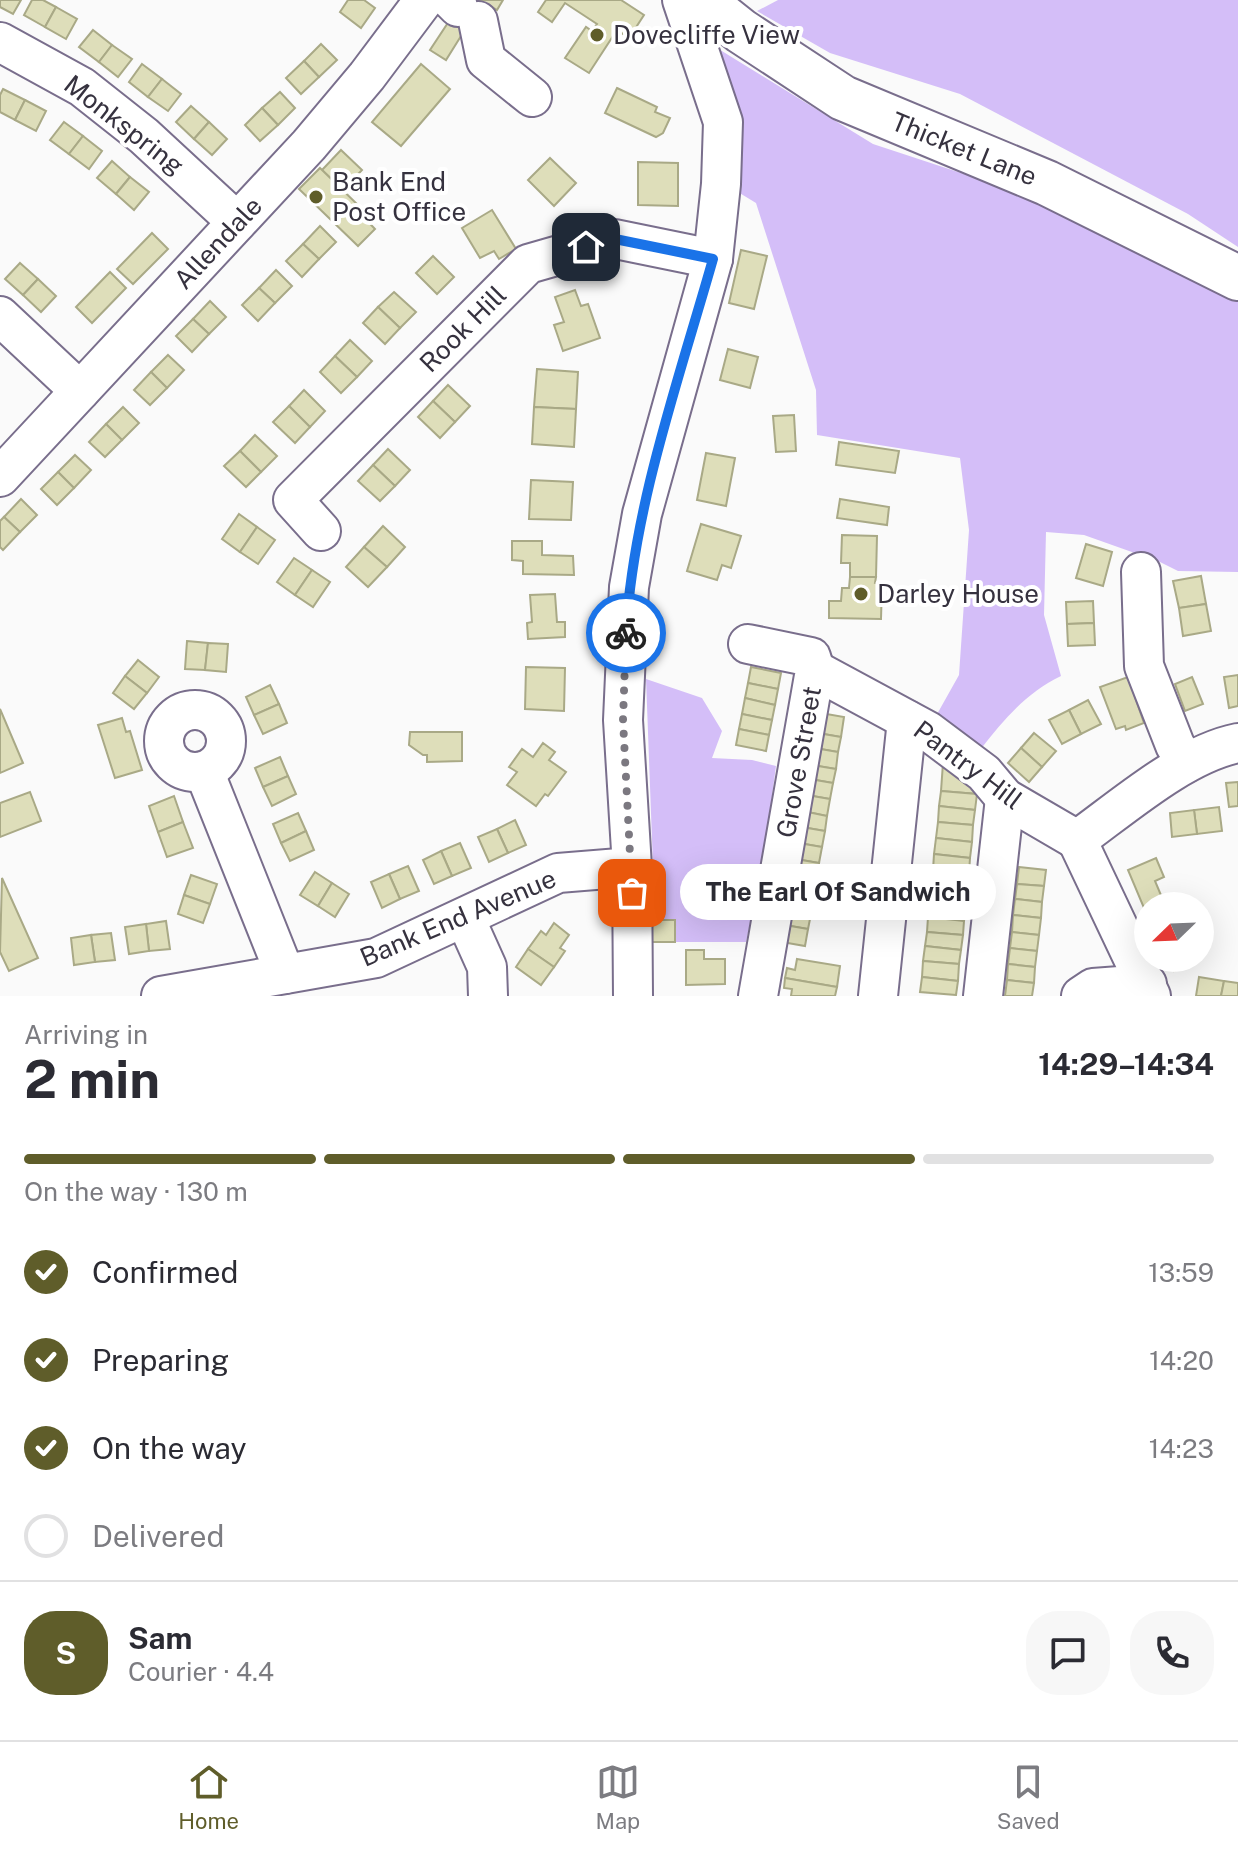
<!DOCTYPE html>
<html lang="en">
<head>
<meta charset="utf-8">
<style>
  :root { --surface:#fff; --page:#f7f7f7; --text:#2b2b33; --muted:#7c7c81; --line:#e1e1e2; --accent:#5f5d2a }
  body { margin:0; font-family:"Public Sans",sans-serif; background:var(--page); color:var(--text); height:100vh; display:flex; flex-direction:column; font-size:30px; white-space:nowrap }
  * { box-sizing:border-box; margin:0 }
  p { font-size:26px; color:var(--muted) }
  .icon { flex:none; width:44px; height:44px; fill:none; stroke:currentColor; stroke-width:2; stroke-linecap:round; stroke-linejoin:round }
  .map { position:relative; height:996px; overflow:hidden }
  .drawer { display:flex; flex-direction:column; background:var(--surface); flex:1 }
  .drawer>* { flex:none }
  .needle { width:52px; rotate:247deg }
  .controls { position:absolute; left:1134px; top:892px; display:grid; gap:16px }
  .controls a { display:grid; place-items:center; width:80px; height:80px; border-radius:50%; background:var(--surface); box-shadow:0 8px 32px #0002; font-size:40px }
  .pin { position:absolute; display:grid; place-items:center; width:68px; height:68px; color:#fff; margin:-34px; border-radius:16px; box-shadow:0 4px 12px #0006 }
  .courier { position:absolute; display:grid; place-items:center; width:80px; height:80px; margin:-40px; border:6px solid #1a73e8; border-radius:50%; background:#fff; color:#222; box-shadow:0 2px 10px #0007 }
  .bubble { position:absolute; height:56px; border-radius:28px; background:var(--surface); box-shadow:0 8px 32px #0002; font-size:26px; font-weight:700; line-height:56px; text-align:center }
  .headline em { font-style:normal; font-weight:700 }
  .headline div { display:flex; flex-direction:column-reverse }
  .headline { display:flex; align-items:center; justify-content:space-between; height:136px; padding:0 24px }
  h1 { font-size:52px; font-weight:700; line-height:60px }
  .bar { display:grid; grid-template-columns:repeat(4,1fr); gap:12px 8px; align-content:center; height:96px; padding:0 24px }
  .bar i { height:10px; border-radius:6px; background:var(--line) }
  .bar .current { background:var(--accent) }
  .bar p { grid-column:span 4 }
  .line { display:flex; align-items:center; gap:20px; padding:0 24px; border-top:2px solid var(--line) }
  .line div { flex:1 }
  .round { display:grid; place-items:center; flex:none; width:84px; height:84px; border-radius:32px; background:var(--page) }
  ol { padding:0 24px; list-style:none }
  li { display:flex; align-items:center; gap:24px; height:88px }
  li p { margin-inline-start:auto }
  li .icon { padding:8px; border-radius:50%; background:var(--accent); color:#fff; stroke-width:4 }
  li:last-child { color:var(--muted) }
  li i { width:44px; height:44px; border:4px solid var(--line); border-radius:50% }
  .dock { display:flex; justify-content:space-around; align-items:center; height:112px; border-top:2px solid var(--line); background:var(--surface); font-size:22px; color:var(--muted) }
  .dock a { display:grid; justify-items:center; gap:4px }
  .dock .current { color:var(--accent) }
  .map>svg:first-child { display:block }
</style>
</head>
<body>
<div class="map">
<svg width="1238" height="996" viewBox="0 0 1238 996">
  <rect width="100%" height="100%" fill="#fafafa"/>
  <g fill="#d4bef8">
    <polygon points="778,0 1238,0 1238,247 1188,214 960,94 830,53 757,11"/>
    <path d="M704 40 873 144 1046 201 1193 272 1238 301V572L1178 571 1160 562 1084 535 1046 532 1044 615 1061 676C1026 693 1003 720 980 750L936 716 959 675 969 530 960 458 817 435 816 390 756 203 733 189Z"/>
    <polygon points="646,679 702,698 722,731 712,758 752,760 776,766 763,863 746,942 675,942 675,920 655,920"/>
  </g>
  <g fill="#dedeba" stroke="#a9a986" stroke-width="2">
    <polygon points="0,0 21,0 13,14 0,7"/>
    <polygon points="32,0 43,0 56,7 45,27 24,15"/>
    <polygon points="348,0 364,0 375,8 361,28 340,12"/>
    <polygon points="463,0 503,0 497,10 489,5 467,39 461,36 446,60 430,50"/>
    <polygon points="546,0 621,0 644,15 629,38 617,30 589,73 565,58 586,27 592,31 597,24 565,3 552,22 538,12"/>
    <polygon points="56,7 77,19 66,39 45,27"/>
    <polygon points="93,30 112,45 99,62 79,47"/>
    <polygon points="321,44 337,60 319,77 304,61"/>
    <polygon points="112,45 132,59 118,77 99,62"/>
    <polygon points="304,61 319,77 301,94 286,78"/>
    <polygon points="142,64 162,79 148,97 129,82"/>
    <polygon points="421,64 450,89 401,146 372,122"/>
    <polygon points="162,79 181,94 168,111 148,97"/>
    <polygon points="617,88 657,107 655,112 670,118 663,133 656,137 605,113"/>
    <polygon points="3,89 25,100 15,120 0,112 0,95"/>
    <polygon points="280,92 295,108 278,125 262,108"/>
    <polygon points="25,100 46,111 36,131 15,120"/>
    <polygon points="191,106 209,122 194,139 176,122"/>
    <polygon points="262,108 278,125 260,141 245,125"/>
    <polygon points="64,122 83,136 69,154 50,140"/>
    <polygon points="209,122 227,139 212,155 194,139"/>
    <polygon points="83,136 102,151 89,169 69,154"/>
    <polygon points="341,150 362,170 343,190 322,170"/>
    <polygon points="550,158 576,183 554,206 528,180"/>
    <polygon points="112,161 130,177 116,194 97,178"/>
    <polygon points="638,162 678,163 678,206 638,205"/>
    <polygon points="320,168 360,207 357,210 375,229 358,246 299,189"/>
    <polygon points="130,177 149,192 134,210 116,194"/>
    <polygon points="492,210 516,249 499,259 494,251 480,258 462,228"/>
    <polygon points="320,226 336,242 319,259 303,244"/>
    <polygon points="152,233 168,249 133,284 117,269"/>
    <polygon points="303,244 319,259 302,277 286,261"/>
    <polygon points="741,250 767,256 754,309 729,303"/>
    <polygon points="433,256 454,277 437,294 416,273"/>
    <polygon points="20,263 38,279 23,295 5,279"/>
    <polygon points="276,270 292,286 275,303 259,288"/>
    <polygon points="110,272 126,288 92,323 76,307"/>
    <polygon points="38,279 56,296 41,312 23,295"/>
    <polygon points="259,288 275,303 258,321 242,305"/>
    <polygon points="575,290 581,306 588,304 600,338 563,351 554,325 564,322 555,297"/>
    <polygon points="394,292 416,312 400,328 378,307"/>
    <polygon points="210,301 226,317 209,334 193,319"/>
    <polygon points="378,307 400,328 385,344 363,323"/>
    <polygon points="193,319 209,334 192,352 176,336"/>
    <polygon points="350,340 372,361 357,377 335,356"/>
    <polygon points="728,349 758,357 750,388 720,380"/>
    <polygon points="168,355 184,370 167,388 151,372"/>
    <polygon points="335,356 357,377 341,393 320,372"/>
    <polygon points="537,369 578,372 576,409 534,407"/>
    <polygon points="151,372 167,388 150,405 134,390"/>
    <polygon points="448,385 470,406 455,422 433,401"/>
    <polygon points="304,390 325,411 310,427 289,406"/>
    <polygon points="433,401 455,422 440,438 418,417"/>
    <polygon points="289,406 310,427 295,443 273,422"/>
    <polygon points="123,407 139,423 122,440 106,424"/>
    <polygon points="534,407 576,409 574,447 532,444"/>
    <polygon points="794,415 796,451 776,452 773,416"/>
    <polygon points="106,424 122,440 105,457 89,442"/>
    <polygon points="255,435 277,456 261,472 240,451"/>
    <polygon points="839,442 899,451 895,473 836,465"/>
    <polygon points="388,449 410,470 395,486 373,465"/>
    <polygon points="240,451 261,472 246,487 224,466"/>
    <polygon points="706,453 735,458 726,506 697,500"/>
    <polygon points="75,455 91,470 74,488 58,472"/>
    <polygon points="373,465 395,486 380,501 358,481"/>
    <polygon points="58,472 74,488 57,505 41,489"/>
    <polygon points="531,480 573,482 571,520 529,519"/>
    <polygon points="21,499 37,515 20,532 4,517"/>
    <polygon points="840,499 889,507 887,525 837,518"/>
    <polygon points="239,514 257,527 240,552 222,539"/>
    <polygon points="4,517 20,532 3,550 0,547 0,521"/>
    <polygon points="701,524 741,536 731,568 722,565 717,580 687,571"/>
    <polygon points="383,526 405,547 387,567 364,547"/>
    <polygon points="257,527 275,540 258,564 240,552"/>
    <polygon points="842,535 877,536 876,577 850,577 850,563 841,563"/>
    <polygon points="512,541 542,541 542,555 573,556 574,575 523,574 523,561 512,560"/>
    <polygon points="1086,544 1112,552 1103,586 1076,578"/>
    <polygon points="364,547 387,567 368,587 346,567"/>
    <polygon points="294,558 312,570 295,595 277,582"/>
    <polygon points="312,570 330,582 313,607 295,595"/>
    <polygon points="1201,576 1206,604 1179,608 1173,581"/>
    <polygon points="850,577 876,577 875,583 882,584 881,619 829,618 829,601 841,601 842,588 849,588"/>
    <polygon points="555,594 557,622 565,622 565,637 528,639 527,623 532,622 530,595"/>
    <polygon points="1093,601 1094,623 1067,624 1066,602"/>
    <polygon points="1206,604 1211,631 1183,636 1179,608"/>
    <polygon points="1094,623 1095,645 1068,646 1067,624"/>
    <polygon points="187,641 208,643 205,670 185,669"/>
    <polygon points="208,643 228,644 226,672 205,670"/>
    <polygon points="138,660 159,677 147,693 125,676"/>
    <polygon points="526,667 565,668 564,711 525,709"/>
    <polygon points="751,667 781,673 778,689 748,683"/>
    <polygon points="1238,675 1238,706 1229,708 1224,677"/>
    <polygon points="125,676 147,693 134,709 113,693"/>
    <polygon points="1128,677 1144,723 1126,730 1125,726 1116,729 1100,687"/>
    <polygon points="1192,677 1203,704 1185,711 1175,684"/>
    <polygon points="748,683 778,689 775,705 745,698"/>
    <polygon points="270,685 279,704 254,715 246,697"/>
    <polygon points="745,698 775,705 772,720 742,714"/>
    <polygon points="1088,700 1101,724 1081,734 1069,710"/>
    <polygon points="279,704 287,723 263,734 254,715"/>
    <polygon points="0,709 23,763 0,773"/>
    <polygon points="1069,710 1081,734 1062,744 1049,720"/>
    <polygon points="815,712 844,717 841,737 812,732"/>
    <polygon points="742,714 772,720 769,735 739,729"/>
    <polygon points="122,718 126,732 130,731 142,770 115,778 98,725"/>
    <polygon points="739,729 769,735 766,751 736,745"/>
    <polygon points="410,732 462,732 462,761 427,762 427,755 423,755 409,745"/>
    <polygon points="812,732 841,737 838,752 809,747"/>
    <polygon points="1034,733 1056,751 1042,767 1021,748"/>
    <polygon points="543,743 555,752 549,760 566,772 548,796 545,794 536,806 507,785 517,772 509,767 522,749 533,757"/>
    <polygon points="809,747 838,752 836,769 806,764"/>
    <polygon points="1021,748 1042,767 1029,782 1008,763"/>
    <polygon points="280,757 288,776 263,787 255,768"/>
    <polygon points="943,763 977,790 977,794 941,791"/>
    <polygon points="806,764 836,769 833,783 804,778"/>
    <polygon points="288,776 296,794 272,806 263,787"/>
    <polygon points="804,778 833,783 830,799 801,794"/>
    <polygon points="1238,782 1238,806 1229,807 1226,783"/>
    <polygon points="941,791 977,794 975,810 939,806"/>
    <polygon points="30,792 41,821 0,837 0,803"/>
    <polygon points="801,794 830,799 827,816 798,810"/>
    <polygon points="174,796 183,822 158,832 149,806"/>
    <polygon points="939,806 975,810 973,825 938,822"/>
    <polygon points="1219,807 1222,831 1197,834 1194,810"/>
    <polygon points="798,810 827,816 825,831 796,826"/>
    <polygon points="1194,810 1197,834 1172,837 1170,813"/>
    <polygon points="298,813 306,831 281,843 273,824"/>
    <polygon points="515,820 526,845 508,853 497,829"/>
    <polygon points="183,822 193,848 167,857 158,832"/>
    <polygon points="938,822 973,825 972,842 936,838"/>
    <polygon points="796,826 825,831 822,847 793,842"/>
    <polygon points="497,829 508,853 489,862 478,837"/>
    <polygon points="306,831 314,850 290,861 281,843"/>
    <polygon points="936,838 972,842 970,858 934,854"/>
    <polygon points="793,842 822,847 819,863 790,858"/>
    <polygon points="460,843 471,868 452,876 441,851"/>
    <polygon points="441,851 452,876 434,884 423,860"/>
    <polygon points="934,854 970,858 969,873 933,870"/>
    <polygon points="790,858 819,863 817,878 788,873"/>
    <polygon points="1156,858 1164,877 1155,881 1163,900 1144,908 1128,870"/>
    <polygon points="408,866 419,891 400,899 389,874"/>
    <polygon points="1019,867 1046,870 1044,886 1017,884"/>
    <polygon points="933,870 969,873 967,888 931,885"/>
    <polygon points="315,872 332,883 318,906 300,895"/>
    <polygon points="788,873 817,878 813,899 784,894"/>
    <polygon points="389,874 400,899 382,908 371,882"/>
    <polygon points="191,875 217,884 210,904 184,895"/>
    <polygon points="2,878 38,958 9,971 0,952"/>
    <polygon points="332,883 349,894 335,917 318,906"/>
    <polygon points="1017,884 1044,886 1042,902 1015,899"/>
    <polygon points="931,885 967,888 966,905 930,902"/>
    <polygon points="784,894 813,899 811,914 782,909"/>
    <polygon points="184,895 210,904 203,923 178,914"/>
    <polygon points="1015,899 1042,902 1041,918 1013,915"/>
    <polygon points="930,902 966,905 964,921 928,917"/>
    <polygon points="782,909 811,914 808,929 779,924"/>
    <polygon points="1013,915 1041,918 1039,935 1012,932"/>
    <polygon points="928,917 964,921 963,935 927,932"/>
    <rect x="652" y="920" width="23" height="22"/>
    <polygon points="166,921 170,949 149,951 146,924"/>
    <polygon points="554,923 569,935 560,948 565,951 554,967 528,949 541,931 546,935"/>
    <polygon points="146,924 149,951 129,954 125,927"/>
    <polygon points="779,924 808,929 805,946 776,941"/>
    <polygon points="927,932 963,935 961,950 925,946"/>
    <polygon points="1012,932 1039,935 1037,951 1010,948"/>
    <polygon points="111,933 115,960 95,962 91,935"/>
    <polygon points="91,935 95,962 74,965 71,938"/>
    <polygon points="925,946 961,950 959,964 923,961"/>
    <polygon points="1010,948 1037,951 1035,967 1008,964"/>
    <polygon points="528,949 554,967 541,985 516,967"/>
    <polygon points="686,950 704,950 704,959 725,959 725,984 686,985"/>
    <polygon points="1168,958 1195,958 1196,961 1174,971"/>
    <polygon points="797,959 840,966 837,987 785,978 787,968 795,970"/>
    <polygon points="923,961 959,964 958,981 922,977"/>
    <polygon points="1008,964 1035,967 1034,983 1007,980"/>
    <polygon points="922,977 958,981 956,995 920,992"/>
    <polygon points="1199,977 1224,981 1221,996 1196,996"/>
    <polygon points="785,978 837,987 835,996 791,996 792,989 784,988"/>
    <polygon points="1007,980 1034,983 1032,996 1005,996"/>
    <polygon points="1224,981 1238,983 1238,996 1221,996"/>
  </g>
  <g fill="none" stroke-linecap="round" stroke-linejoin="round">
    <g stroke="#796e8c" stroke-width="42">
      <g id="minor">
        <polyline points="451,0 458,7"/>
        <polyline points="478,21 486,60 532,97"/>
        <polyline points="0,42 82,87 144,136 237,222"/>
        <polyline points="0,316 80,391"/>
        <polyline points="0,477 309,145 367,76 424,0"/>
        <polyline points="321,531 293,500 528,264 615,239 713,259"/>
        <polyline points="1141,572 1144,666 1175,745 1186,763"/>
        <polyline points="748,644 811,657 815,670 758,996"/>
        <polyline points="815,670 928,731 984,773 1005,798 1077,840"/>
        <circle cx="195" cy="741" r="31"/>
        <polyline points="204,771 285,974"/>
        <path d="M1077 840C1123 807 1183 754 1238 743"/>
        <polyline points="1077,840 1151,996"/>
        <polyline points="465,918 487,967 488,996"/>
        <polyline points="161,996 376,958 558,873 632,867"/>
        <polyline points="633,996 632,867 623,720 629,587 642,514 713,259 721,184 723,122 682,0"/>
        <polyline points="878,996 907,720"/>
        <polyline points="983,996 1005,798"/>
        <polyline points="1081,996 1093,988 1147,984"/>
      </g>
    </g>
    <g stroke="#796e8c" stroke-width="48">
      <polyline id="major" points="702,0 741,31 843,98 1047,183 1238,278"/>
    </g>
    <use href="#minor" stroke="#fff" stroke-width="38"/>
    <use href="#major" stroke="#fff" stroke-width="44"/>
  </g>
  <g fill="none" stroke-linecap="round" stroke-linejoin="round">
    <polyline stroke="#7b7880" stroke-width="8" stroke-dasharray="0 14.4" points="626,633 623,720 632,893"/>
    <path stroke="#1a73e8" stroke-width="10" d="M586 247 615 239 713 259C679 379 633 508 626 633"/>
  </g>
  <g fill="#5f5d2a" stroke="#fff" stroke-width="3">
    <circle cx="597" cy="35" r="8"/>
    <circle cx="316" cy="197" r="8"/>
    <circle cx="861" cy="594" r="8"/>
  </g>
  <g text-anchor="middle" stroke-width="8" stroke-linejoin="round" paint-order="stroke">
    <g font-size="26" fill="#36323f" stroke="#fff" text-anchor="start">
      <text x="613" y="44">Dovecliffe View</text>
      <text x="332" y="191">Bank End<tspan x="332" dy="30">Post Office</tspan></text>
      <text x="877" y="603">Darley House</text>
    </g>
    <g font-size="26" fill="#36323f" stroke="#fff">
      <text transform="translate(124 125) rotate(38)" y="9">Monkspring</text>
      <text transform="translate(964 149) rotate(22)" y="9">Thicket Lane</text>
      <text transform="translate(218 243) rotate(-47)" y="9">Allendale</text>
      <text transform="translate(463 329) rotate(-45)" y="9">Rook Hill</text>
      <text transform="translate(799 762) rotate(-80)" y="9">Grove Street</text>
      <text transform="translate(968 765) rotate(37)" y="9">Pantry Hill</text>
      <text transform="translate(458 918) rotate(-23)" y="9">Bank End Avenue</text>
    </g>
  </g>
</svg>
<div class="controls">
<a><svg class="needle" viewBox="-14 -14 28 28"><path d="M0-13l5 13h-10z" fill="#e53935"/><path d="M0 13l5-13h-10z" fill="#7c7c81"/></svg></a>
</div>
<div class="pin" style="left:632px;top:893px;background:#ea580c"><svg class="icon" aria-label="bag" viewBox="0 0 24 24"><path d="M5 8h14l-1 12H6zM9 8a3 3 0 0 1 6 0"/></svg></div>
<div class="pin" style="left:586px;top:247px;background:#1f2937"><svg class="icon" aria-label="home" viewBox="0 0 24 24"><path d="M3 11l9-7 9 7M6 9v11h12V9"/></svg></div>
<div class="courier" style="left:626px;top:633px"><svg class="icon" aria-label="bike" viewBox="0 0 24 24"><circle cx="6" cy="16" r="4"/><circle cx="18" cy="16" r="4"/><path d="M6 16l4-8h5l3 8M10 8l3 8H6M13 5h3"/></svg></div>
<div class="bubble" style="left:680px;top:864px;width:316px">The Earl Of Sandwich</div>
</div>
<section class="drawer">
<div class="headline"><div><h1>2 min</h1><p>Arriving in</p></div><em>14:29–14:34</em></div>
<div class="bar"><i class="current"></i><i class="current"></i><i class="current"></i><i></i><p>On the way · 130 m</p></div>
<ol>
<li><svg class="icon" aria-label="check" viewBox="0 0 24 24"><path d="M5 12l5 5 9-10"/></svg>Confirmed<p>13:59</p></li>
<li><svg class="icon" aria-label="check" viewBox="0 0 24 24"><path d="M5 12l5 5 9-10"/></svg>Preparing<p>14:20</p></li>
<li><svg class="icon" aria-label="check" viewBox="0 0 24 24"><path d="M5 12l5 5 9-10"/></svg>On the way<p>14:23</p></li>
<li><i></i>Delivered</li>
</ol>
<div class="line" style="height:144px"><b class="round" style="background:var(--accent);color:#fff">S</b><div><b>Sam</b><p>Courier · 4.4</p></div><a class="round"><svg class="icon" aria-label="chat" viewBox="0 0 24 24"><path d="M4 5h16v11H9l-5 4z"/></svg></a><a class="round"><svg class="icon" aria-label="phone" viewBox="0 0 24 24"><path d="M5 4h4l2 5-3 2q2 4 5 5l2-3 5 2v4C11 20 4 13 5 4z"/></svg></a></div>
</section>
<nav class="dock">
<a class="current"><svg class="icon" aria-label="home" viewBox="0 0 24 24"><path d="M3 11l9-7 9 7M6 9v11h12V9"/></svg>Home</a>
<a><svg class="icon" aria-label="map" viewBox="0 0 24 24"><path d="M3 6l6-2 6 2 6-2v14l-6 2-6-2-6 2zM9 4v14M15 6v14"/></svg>Map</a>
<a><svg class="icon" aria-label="saved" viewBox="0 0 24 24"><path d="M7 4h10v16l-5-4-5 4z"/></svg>Saved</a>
</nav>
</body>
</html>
